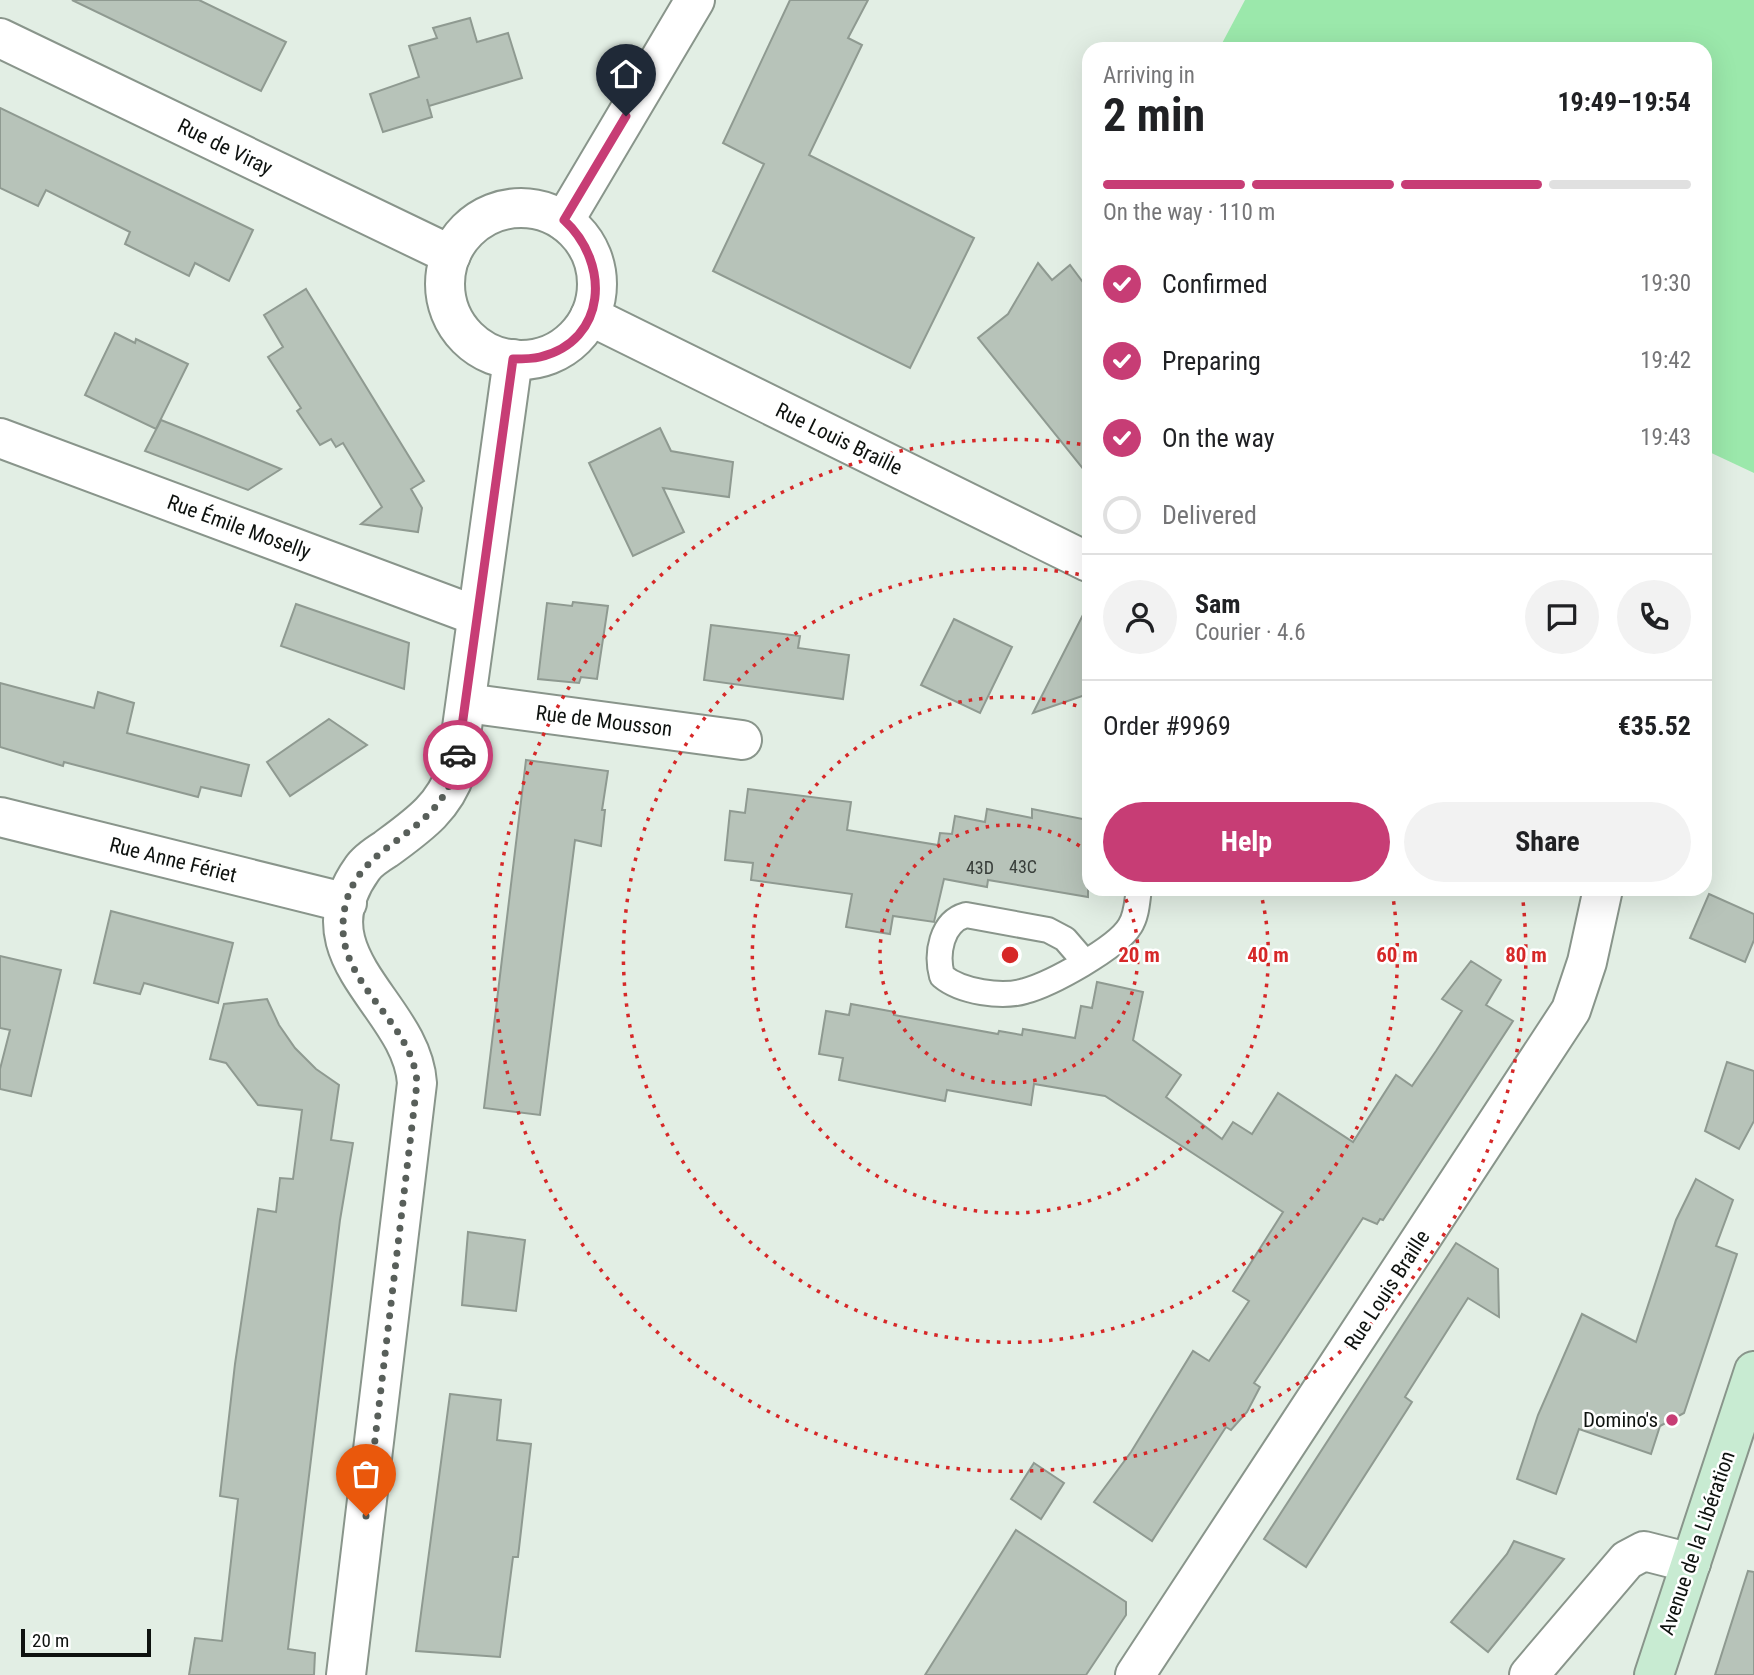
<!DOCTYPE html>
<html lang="en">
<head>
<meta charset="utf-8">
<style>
  :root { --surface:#fff; --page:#f2f2f2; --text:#202124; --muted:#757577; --line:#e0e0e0; --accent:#c73d75 }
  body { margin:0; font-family:"Roboto Condensed",sans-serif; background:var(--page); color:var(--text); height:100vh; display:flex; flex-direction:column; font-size:26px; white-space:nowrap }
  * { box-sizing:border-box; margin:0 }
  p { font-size:23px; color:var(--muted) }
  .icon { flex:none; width:38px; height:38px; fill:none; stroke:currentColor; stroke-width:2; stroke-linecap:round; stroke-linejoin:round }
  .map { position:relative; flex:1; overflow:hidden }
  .sheet { position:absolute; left:1082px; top:42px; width:630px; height:854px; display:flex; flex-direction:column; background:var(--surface); border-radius:21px; box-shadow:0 7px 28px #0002 }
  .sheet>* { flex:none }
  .scale { position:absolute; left:21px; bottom:18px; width:130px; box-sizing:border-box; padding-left:7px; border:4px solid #0e120f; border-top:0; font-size:19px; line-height:24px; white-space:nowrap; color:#0e120f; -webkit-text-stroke:5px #fff; paint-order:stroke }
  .pin { position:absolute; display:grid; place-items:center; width:60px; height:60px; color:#fff; margin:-72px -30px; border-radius:50% 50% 50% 0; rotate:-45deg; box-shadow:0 0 7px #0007 }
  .pin .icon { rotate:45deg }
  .courier { position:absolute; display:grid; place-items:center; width:70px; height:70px; margin:-35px; border:5px solid #c73d75; border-radius:50%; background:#fff; color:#222; box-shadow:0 2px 9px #0007 }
  .head em { font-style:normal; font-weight:700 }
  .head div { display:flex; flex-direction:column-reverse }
  .head { display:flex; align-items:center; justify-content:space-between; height:119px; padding:0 21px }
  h1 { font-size:46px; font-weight:700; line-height:52px }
  .bar { display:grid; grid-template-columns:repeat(4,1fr); gap:10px 7px; align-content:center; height:84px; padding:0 21px }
  .bar i { height:9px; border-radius:5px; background:var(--line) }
  .bar .current { background:var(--accent) }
  .bar p { grid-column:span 4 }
  .line { display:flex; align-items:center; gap:18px; padding:0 21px; border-top:2px solid var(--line) }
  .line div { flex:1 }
  .round { display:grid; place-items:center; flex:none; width:74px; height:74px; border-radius:37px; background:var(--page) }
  ol { padding:0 21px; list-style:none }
  li { display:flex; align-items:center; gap:21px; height:77px }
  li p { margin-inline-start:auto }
  li .icon { padding:7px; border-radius:50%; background:var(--accent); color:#fff; stroke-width:4 }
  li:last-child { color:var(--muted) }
  li i { width:38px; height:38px; border:4px solid var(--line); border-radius:50% }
  .primary-button { display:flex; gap:14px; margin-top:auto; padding:14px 21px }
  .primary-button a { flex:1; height:80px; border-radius:42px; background:var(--accent); color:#fff; font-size:28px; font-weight:700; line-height:80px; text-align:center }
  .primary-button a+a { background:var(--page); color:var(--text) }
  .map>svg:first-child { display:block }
</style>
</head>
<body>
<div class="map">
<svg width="1754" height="1675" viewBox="0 0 1754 1675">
  <rect width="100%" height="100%" fill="#e2eee4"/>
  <polygon fill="#9be8ab" points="1245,0 1754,0 1754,473 1705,450 1704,49 1219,49"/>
  <g fill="#b7c3b9" stroke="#8f9a91" stroke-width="2">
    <polygon points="72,0 199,0 286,42 261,91"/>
    <polygon points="790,0 868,0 848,38 862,45 809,155 974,238 910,368 713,271 764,164 723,143"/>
    <polygon points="470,18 477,42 508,33 522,78 429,106 427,99 432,117 383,132 370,94 419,77 409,46 437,38 433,28"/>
    <polygon points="0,108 253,230 229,281 195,263 189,276 125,244 130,232 46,190 38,206 0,188"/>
    <polygon points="1038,263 1052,280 1070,265 1088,289 1088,475 978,338 1008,314"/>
    <polygon points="306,289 424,481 411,489 422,508 418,532 361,524 382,507 343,443 336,447 331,439 320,445 297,411 301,408 268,357 283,347 264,315"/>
    <polygon points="115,333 135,343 136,339 188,364 156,429 85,395"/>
    <polygon points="161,420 196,434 281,469 248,490 145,451"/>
    <polygon points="660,428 671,451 733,462 729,497 663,488 684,532 633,556 589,463"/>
    <polygon points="573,602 608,606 597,679 581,677 579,683 538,679 547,603 572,606"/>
    <polygon points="296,604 409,643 404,689 281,646"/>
    <polygon points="1088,605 1088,694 1033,713"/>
    <polygon points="954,619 1012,647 980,713 921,685"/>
    <polygon points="711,625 800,636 798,648 849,655 843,699 704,680"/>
    <polygon points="0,683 94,708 98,692 134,703 127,733 249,765 241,796 201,787 198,797 64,762 63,766 0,747"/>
    <polygon points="329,719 367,745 290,796 267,762"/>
    <polygon points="526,760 608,771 602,810 605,810 601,846 575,840 540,1115 484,1108"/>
    <polygon points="748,789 851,802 847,830 938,845 940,833 952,834 955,816 985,822 987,809 1032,818 1032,809 1088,820 1088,897 988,880 987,887 944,879 934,922 893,916 890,934 846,927 852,894 751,880 753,863 725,860 730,811 745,813"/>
    <polygon points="1709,894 1754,914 1754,940 1745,962 1690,938"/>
    <polygon points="111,911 233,943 218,1003 144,983 140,994 94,983"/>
    <polygon points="0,956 61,970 31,1096 0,1089 0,1069 10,1030 0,1028"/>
    <polygon points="1471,961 1501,980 1486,1005 1513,1021 1383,1220 1380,1219 1377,1224 1363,1218 1254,1383 1260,1387 1247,1412 1231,1430 1226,1427 1152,1541 1094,1502 1131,1452 1193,1351 1209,1361 1249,1301 1233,1291 1283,1212 1105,1096 1034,1084 1031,1105 947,1090 945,1101 839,1080 843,1058 819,1054 826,1011 849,1015 851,1004 895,1012 894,1015 998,1034 999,1031 1022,1035 1023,1029 1075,1038 1081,1006 1092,1008 1097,982 1143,992 1133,1040 1181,1075 1166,1097 1222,1139 1233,1122 1252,1134 1278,1093 1353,1142 1396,1075 1412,1086 1436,1051 1462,1011 1442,999"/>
    <polygon points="267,999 279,1025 295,1048 316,1069 339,1085 331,1140 353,1143 340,1220 288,1649 315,1653 314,1675 189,1675 195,1638 222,1641 238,1499 220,1496 235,1364 258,1209 276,1212 280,1178 293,1179 302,1110 258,1105 226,1063 210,1059 224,1004"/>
    <polygon points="1727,1062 1754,1071 1754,1121 1739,1149 1705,1131"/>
    <polygon points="1696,1179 1733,1200 1716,1246 1737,1254 1684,1413 1660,1426 1651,1454 1579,1429 1556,1494 1517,1479 1538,1415 1582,1314 1636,1342 1676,1220"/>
    <polygon points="468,1232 525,1240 516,1311 462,1305"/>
    <polygon points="1456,1243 1498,1269 1499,1317 1468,1298 1405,1397 1412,1402 1306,1567 1264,1539"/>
    <polygon points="450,1394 501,1400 497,1440 531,1444 518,1557 513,1557 500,1657 416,1651"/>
    <polygon points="1034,1463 1064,1483 1041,1519 1011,1499"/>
    <polygon points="1016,1530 1126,1602 1126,1615 1086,1675 925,1675"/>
    <polygon points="1514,1541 1564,1559 1488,1652 1451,1622 1507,1554"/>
    <polygon points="1748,1571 1754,1572 1754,1675 1715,1675"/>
  </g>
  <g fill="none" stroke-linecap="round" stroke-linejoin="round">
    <g stroke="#89958b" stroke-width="28">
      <path id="lane" d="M1084 961 1065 939 1048 930 966 915C941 922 936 954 942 976 961 992 1002 998 1025 991 1051 984 1117 948 1130 926 1137 915 1137 901 1139 889"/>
    </g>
    <g stroke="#89958b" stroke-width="42">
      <g id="street">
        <polyline points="0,38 451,255"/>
        <circle cx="521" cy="284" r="76"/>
        <polyline points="564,221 695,0"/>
        <polyline points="590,316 1088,562"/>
        <polyline points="0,438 477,616"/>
        <polyline points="466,703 742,740"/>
        <polyline points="0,817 347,903"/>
        <path d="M346 1675 417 1083C412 1005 299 957 362 869 367 861 378 854 386 849 417 826 444 808 456 771L513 359"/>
        <polyline points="1135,1675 1571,1010 1587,962 1603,889"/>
        <polyline points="1529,1675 1627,1560 1644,1551 1691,1563"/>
      </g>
    </g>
    <g stroke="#89958b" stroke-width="42">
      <polyline id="secondary" points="1654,1675 1754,1371"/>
    </g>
    <use href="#lane" stroke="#fff" stroke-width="24"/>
    <use href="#street" stroke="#fff" stroke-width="38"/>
    <use href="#secondary" stroke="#c8ebd2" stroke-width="38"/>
  </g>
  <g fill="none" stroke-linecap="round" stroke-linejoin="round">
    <path stroke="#585f5a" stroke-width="7" stroke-dasharray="0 12.6" d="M366 1516 417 1083C413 1023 341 986 343 925 345 837 446 844 458 755"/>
    <path stroke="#c73d75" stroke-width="9" d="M458 755 513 359C522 359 532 359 540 357 607 341 611 263 564 220L626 116"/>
  </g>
  <g fill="none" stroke="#d62828" stroke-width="3.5" stroke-dasharray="3.5 7">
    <path d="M1121 890A129 129 0 1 1 1088 852"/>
    <path d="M1260 890A258 258 0 1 1 1088 709"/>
    <path d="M1392 891A387 387 0 1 1 1087 576"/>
    <path d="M1522 892A516 516 0 1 1 1086 445"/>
  </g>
  <circle fill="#c73d75" stroke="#fff" stroke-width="2.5" cx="1672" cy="1420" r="7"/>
  <g text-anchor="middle" stroke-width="5" stroke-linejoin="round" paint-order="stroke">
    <g font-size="18" fill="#383e3a">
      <text x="1023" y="873">43C</text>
      <text x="980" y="874">43D</text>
    </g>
    <g font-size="21" fill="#0e120f" stroke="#fff">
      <text transform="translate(225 147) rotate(26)" y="7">Rue de Viray</text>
      <text transform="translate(839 439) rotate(26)" y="7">Rue Louis Braille</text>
      <text transform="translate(239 527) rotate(20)" y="7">Rue Émile Moselly</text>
      <text transform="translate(604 721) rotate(7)" y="7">Rue de Mousson</text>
      <text transform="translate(173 860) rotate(14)" y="7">Rue Anne Fériet</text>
      <text transform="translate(1387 1290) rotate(-57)" y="7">Rue Louis Braille</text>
      <text transform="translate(1697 1543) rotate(-71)" y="7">Avenue de la Libération</text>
    </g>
    <g font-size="21" fill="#0e120f" stroke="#fff" text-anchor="end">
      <text x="1658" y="1427">Domino's</text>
    </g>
  </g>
  <circle cx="1010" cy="955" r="10" fill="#d62828" stroke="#fff" stroke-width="3.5"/>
  <g font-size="21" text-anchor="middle" font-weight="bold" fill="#d62828" stroke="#fff" stroke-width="5" stroke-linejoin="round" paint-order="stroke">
    <text x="1139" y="962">20 m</text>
    <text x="1268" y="962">40 m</text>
    <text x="1397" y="962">60 m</text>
    <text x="1526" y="962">80 m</text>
  </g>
</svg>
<div class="scale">20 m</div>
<div class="pin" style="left:366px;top:1516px;background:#ea580c"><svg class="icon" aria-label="bag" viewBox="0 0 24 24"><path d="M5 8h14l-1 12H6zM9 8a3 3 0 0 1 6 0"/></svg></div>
<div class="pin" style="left:626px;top:116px;background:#1f2937"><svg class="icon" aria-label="home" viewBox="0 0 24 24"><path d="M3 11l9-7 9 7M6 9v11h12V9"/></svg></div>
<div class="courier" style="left:458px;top:755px"><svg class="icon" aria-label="car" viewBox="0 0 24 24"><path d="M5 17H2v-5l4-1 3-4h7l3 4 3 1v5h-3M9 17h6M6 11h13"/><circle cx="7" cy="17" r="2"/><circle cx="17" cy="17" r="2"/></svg></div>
<section class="sheet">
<div class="head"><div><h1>2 min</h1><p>Arriving in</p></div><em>19:49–19:54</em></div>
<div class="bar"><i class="current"></i><i class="current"></i><i class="current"></i><i></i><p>On the way · 110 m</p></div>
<ol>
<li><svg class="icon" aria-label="check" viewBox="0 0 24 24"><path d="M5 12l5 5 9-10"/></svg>Confirmed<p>19:30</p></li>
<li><svg class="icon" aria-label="check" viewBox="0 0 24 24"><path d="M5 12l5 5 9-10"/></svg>Preparing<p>19:42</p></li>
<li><svg class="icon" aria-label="check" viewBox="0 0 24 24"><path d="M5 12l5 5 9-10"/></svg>On the way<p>19:43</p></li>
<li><i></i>Delivered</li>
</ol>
<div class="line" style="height:126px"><a class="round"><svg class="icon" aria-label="person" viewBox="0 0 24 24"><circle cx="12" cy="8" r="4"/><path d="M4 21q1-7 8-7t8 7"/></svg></a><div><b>Sam</b><p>Courier · 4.6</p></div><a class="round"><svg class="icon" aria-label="chat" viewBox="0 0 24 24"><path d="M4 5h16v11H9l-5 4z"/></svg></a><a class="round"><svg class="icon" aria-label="phone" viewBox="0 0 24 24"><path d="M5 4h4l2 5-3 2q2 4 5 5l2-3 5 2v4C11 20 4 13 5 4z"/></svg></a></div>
<div class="line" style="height:91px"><div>Order #9969</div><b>€35.52</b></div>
<div class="primary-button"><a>Help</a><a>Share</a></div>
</section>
</div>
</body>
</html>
